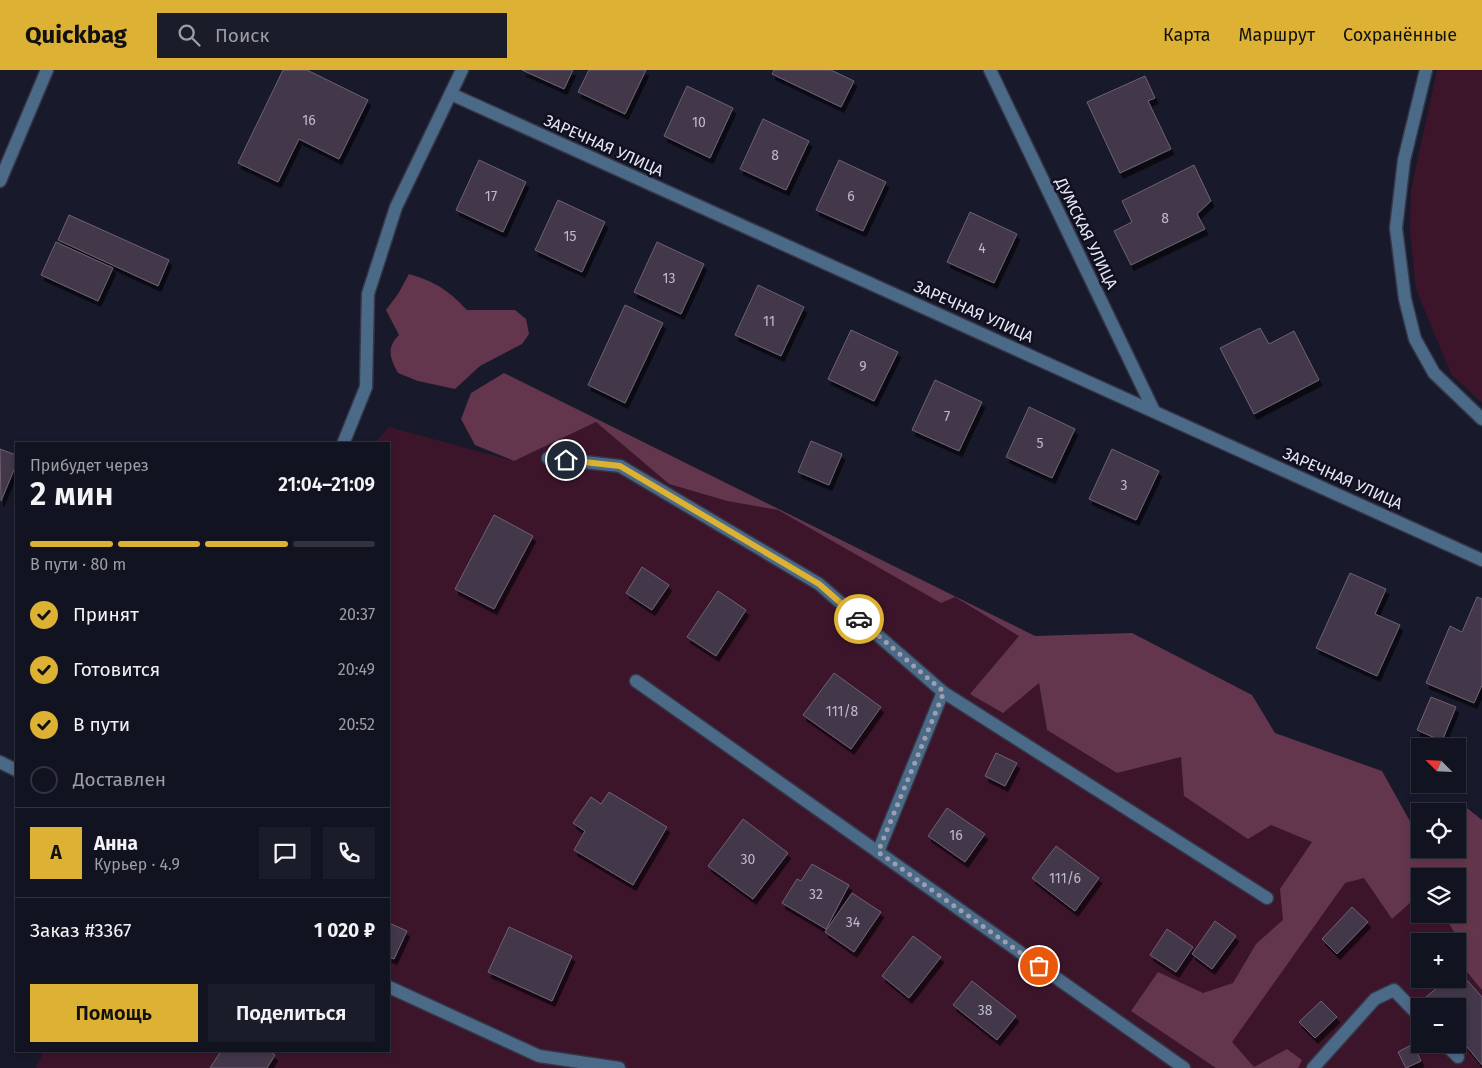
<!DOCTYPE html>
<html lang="ru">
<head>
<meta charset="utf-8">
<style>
  :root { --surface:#121320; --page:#1b1c29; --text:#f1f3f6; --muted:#9c9ea5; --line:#31323e; --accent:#ddb133 }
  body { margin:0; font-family:"Fira Sans",sans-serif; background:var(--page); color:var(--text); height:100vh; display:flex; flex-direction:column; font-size:19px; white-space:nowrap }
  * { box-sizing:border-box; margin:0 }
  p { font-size:16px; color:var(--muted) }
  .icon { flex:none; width:28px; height:28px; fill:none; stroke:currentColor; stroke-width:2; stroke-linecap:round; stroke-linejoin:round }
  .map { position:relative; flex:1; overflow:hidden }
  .panel { position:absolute; left:15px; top:372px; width:375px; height:610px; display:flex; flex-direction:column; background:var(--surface); border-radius:0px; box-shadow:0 2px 8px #0003,0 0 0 1px var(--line) }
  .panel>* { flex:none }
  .needle { width:32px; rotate:294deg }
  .tools { position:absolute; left:1411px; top:668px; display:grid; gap:10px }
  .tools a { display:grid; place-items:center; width:55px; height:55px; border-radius:0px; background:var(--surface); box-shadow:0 2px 8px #0003,0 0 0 1px var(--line); font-size:25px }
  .pin { position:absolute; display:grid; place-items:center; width:42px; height:42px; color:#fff; margin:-21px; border:2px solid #fff; border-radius:50%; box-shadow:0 1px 5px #0007 }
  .courier { position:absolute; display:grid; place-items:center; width:50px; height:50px; margin:-25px; border:4px solid #ddb133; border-radius:50%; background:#fff; color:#222; box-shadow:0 1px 6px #0007 }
  .overview em { font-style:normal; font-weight:600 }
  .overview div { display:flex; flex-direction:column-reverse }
  .overview { display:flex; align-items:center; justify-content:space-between; height:85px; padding:0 15px }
  h1 { font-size:32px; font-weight:600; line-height:38px }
  .bar { display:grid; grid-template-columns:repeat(4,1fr); gap:8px 5px; align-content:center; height:60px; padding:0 15px }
  .bar i { height:6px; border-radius:4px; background:var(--line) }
  .bar .active { background:var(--accent) }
  .bar p { grid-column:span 4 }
  .line { display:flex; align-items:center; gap:12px; padding:0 15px; border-top:1px solid var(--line) }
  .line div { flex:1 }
  .round { display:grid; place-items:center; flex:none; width:52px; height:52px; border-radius:0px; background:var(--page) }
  ol { padding:0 15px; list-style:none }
  li { display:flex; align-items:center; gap:15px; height:55px }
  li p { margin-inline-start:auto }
  li .icon { padding:5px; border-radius:50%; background:var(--accent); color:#111; stroke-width:4 }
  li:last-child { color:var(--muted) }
  li i { width:28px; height:28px; border:2px solid var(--line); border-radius:50% }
  .action { display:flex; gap:10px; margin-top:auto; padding:10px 15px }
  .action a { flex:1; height:58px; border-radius:0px; background:var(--accent); color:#111; font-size:20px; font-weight:600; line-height:58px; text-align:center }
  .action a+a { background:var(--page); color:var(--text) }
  header { display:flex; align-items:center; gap:30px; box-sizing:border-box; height:70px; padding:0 25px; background:var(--accent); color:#111 }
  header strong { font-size:24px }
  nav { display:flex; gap:28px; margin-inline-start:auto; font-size:18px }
  .search { width:350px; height:45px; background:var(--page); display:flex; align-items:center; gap:12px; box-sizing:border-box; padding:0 18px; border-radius:0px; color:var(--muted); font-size:19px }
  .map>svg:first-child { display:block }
</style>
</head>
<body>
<header>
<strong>Quickbag</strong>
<div class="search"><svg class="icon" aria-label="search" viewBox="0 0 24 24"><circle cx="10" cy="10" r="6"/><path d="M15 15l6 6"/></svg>Поиск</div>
<nav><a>Карта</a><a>Маршрут</a><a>Сохранённые</a></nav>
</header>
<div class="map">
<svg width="1482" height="998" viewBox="0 0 1482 998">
  <defs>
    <filter id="shadow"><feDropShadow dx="3" dy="5.5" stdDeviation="0" flood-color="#0009"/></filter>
  </defs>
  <rect width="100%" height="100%" fill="#18192b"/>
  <g fill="#3d152b" fill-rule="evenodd">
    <polygon points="1437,0 1482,0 1482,333 1451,304 1416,219 1410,161 1411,120"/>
    <path d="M596 352 669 414 727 431 778 440 871 493 955 527 1020 566 971 624 1039 613 1047 660 1117 703 1182 687 1271 755 1313 772 1364 807 1392 849 1420 824V844H1443L1454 862 1455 871H1420V909H1458V883L1460 895 1482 920V998H36L44 981H389V374H374L389 357 514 391ZM1420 936H1458V974H1420Z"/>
  </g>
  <g fill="#63364d">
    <path d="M409 204C436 212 448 220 467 240H515L526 249 529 264 522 274 480 296 455 319 418 311 398 303C390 288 386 278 399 265L386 240 398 224Z"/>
    <polygon points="504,303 1035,566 1132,563 1252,625 1275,663 1382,701 1411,753 1420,750 1420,779 1458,779 1458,741 1443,741 1462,734 1482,750 1482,920 1460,894 1458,871 1455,871 1454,862 1443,844 1458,844 1458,806 1420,806 1420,824 1392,849 1364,808 1345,813 1232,972 1254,997 1287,979 1302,990 1298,998 1216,998 1131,941 1158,902 1203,923 1233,913 1256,874 1283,850 1280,819 1312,772 1271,755 1248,769 1184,726 1181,687 1117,703 1047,660 1039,613 1003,643 970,624 1019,566 955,527 941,533 778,440 727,431 669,414 596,352 514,391 475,375 461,349 471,323"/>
  </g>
  <g fill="#433748" stroke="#6e6175" filter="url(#shadow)">
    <polygon points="283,0 307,0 368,30 339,89 299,69 278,112 238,93"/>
    <polygon points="522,0 573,0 564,19"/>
    <polygon points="589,0 646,0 625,44 578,22"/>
    <polygon points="774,0 831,0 854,11 841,37 772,4"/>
    <polygon points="1145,6 1155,28 1148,31 1171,79 1120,103 1087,32"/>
    <polygon points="687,16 733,38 710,88 664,66"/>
    <polygon points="763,49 809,71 786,120 740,99"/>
    <polygon points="479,90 526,112 503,162 456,140"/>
    <polygon points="839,90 886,112 863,161 816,140"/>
    <polygon points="1194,95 1211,131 1197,144 1205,159 1131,195 1114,161 1132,152 1122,131"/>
    <polygon points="558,130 605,152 582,202 535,180"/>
    <polygon points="970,142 1017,164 994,213 947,192"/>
    <polygon points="69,145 169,190 158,216 58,170"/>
    <polygon points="56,172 113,198 98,231 41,205"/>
    <polygon points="657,172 704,194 681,244 634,222"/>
    <polygon points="758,215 804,237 781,286 735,265"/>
    <polygon points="625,235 663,253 625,333 588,315"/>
    <polygon points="1260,258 1269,274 1294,261 1319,310 1254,344 1220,278"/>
    <polygon points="851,260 898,282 874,331 828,309"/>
    <polygon points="935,310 982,332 959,381 912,360"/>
    <polygon points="1029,337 1075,359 1052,408 1006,387"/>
    <polygon points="811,371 842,384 829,415 798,402"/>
    <polygon points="0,379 16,385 16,395 1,431"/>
    <polygon points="1112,379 1159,401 1136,450 1089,429"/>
    <polygon points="494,445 533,466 494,539 455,519"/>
    <polygon points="642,497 669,515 652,540 626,523"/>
    <polygon points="1350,503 1386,519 1375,544 1400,555 1377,606 1316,578"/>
    <polygon points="718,521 746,540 716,586 687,567"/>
    <polygon points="1477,527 1482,529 1482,615 1474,633 1426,613 1450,556 1462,562"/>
    <polygon points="834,603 881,637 851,679 803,645"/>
    <polygon points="1431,627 1456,637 1442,671 1417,660"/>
    <polygon points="996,683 1017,693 1005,716 985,706"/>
    <polygon points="609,722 667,757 633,815 574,780 585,761 573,753 591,727 601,734"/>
    <polygon points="947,738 985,764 965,792 928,766"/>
    <polygon points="743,749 788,783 753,829 708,796"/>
    <polygon points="1056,776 1099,808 1075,841 1032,808"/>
    <polygon points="812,794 849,815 826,859 782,833 797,809 801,811"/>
    <polygon points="852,823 881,842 854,882 825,862"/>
    <polygon points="1352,837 1368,852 1337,884 1322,869"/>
    <polygon points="1215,851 1236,866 1212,899 1192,884"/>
    <polygon points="389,853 407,861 394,889 389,887"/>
    <polygon points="509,857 572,886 552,931 488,902"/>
    <polygon points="1167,859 1193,877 1176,902 1150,885"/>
    <polygon points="913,866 941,887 909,928 882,906"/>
    <polygon points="1458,900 1482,927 1482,995 1458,966 1458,936 1431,936 1425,928 1447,909 1458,909"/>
    <polygon points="972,911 1016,946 997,970 953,935"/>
    <polygon points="1321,931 1337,947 1315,968 1299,952"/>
    <polygon points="1413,974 1421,991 1406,998 1398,982"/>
    <polygon points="221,981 269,981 275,985 267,998 210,998"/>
  </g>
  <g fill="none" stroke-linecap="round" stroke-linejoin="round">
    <g stroke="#353647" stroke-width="15">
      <g id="service">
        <polyline points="1445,974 1458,987"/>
        <polyline points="1313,998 1375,929 1394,920 1420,947"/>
      </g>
    </g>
    <g stroke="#353647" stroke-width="15">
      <g id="minor">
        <polyline points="990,0 1154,341"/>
        <polyline points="1426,0 1404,90 1396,158 1405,229 1415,269 1434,303 1482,349"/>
        <polyline points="451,24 1482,490"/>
        <polyline points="0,111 47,0"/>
        <polyline points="343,374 366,317 368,224 396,137 462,0"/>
        <polyline points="548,388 620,396 819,514 943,622 1267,828"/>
        <polyline points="636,611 1184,998"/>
        <polyline points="0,692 16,700"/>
        <polyline points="878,782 943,622"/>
        <polyline points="389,917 539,986 619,998"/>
      </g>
    </g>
    <use href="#service" stroke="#4b6a88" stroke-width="12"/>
    <use href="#minor" stroke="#4b6a88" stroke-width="12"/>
  </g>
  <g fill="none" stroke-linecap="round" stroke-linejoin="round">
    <polyline stroke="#9e9fae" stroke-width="5" stroke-dasharray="0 9" points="859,549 944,622 878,782 1039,896"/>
    <polyline stroke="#ddb133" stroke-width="6" points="566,390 620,396 819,514 859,549"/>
  </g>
  <g text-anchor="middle" stroke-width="5" stroke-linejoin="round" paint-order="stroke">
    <g font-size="14" fill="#bdbbc9">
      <text x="309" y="55">16</text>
      <text x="699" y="57">10</text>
      <text x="775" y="90">8</text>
      <text x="491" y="131">17</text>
      <text x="851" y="131">6</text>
      <text x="1165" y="153">8</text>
      <text x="570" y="171">15</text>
      <text x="982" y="183">4</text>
      <text x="669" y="213">13</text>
      <text x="769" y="256">11</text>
      <text x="863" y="301">9</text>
      <text x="947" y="351">7</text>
      <text x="1040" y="378">5</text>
      <text x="1124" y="420">3</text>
      <text x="842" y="646">111/8</text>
      <text x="956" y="770">16</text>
      <text x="748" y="794">30</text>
      <text x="1065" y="813">111/6</text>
      <text x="816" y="829">32</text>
      <text x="853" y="857">34</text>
      <text x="985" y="945">38</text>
    </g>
    <g font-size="16" fill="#e6e7f4" stroke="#101021">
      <text transform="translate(604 75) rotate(24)" y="6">ЗАРЕЧНАЯ УЛИЦА</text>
      <text transform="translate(1087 163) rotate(64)" y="6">ДУМСКАЯ УЛИЦА</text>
      <text transform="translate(974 241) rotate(24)" y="6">ЗАРЕЧНАЯ УЛИЦА</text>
      <text transform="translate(1343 408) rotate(24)" y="6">ЗАРЕЧНАЯ УЛИЦА</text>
    </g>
  </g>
</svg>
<div class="tools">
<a><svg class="needle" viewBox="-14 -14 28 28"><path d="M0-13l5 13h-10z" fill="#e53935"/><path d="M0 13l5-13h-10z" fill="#9c9ea5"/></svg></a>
<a><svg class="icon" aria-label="locate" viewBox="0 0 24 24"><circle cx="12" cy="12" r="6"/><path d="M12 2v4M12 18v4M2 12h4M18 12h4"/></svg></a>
<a><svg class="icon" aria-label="layers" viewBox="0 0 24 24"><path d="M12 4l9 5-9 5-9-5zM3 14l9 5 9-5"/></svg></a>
<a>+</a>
<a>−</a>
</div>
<div class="pin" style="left:1039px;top:896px;background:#ea580c"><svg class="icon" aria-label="bag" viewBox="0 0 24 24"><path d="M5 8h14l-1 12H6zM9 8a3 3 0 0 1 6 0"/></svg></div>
<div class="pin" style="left:566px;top:390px;background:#1f2937"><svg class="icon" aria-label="home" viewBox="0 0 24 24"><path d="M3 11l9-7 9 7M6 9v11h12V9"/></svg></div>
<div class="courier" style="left:859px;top:549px"><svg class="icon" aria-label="car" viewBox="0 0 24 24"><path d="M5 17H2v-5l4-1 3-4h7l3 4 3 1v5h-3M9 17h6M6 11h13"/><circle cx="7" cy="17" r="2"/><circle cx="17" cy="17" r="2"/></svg></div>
<section class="panel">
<div class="overview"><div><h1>2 мин</h1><p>Прибудет через</p></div><em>21:04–21:09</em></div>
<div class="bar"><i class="active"></i><i class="active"></i><i class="active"></i><i></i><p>В пути · 80 m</p></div>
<ol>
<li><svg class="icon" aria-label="check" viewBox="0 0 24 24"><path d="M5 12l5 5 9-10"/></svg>Принят<p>20:37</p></li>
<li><svg class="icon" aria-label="check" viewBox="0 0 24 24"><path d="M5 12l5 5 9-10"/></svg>Готовится<p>20:49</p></li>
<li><svg class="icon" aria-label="check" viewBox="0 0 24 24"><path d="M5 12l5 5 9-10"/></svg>В пути<p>20:52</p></li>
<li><i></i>Доставлен</li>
</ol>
<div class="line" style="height:90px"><b class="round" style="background:var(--accent);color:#111">А</b><div><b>Анна</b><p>Курьер · 4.9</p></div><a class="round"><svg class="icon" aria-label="chat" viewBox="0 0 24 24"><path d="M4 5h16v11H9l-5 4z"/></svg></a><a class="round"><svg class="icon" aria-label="phone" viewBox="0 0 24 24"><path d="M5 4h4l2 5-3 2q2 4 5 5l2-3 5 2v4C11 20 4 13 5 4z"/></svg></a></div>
<div class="line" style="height:65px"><div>Заказ #3367</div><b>1 020 ₽</b></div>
<div class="action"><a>Помощь</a><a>Поделиться</a></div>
</section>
</div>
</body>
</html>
